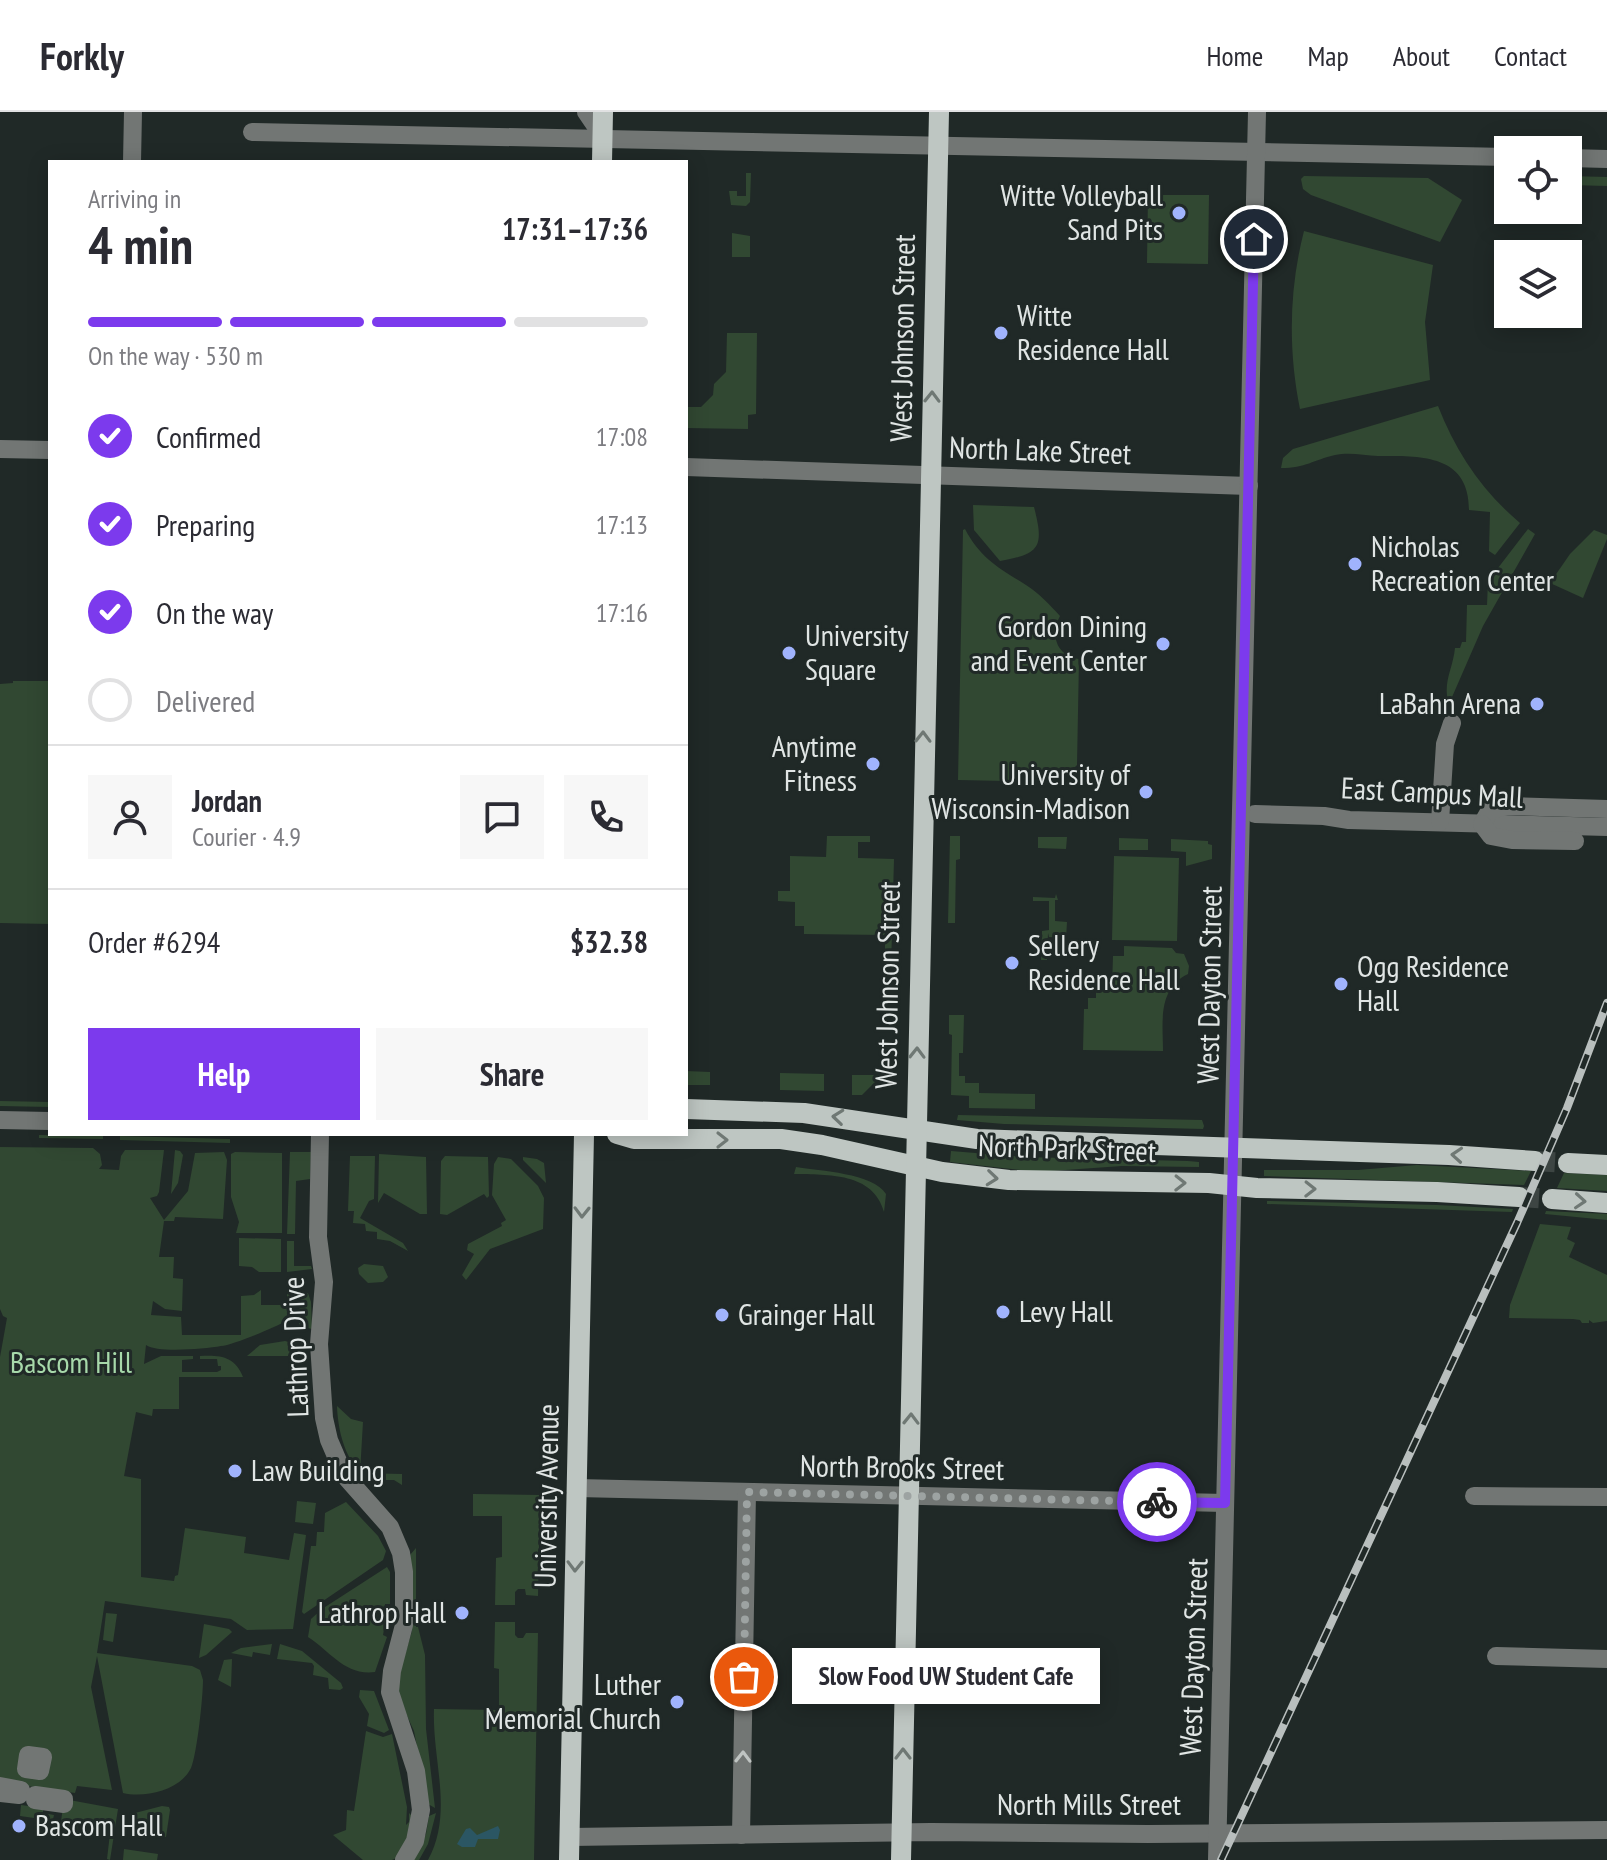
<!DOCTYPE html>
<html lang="en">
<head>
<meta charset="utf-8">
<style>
  :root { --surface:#fff; --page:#f7f7f7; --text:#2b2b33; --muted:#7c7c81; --line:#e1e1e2; --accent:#7c3aed }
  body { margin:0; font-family:"PT Sans Narrow",sans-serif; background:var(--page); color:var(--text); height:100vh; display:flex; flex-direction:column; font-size:30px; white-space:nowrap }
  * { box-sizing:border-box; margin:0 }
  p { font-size:26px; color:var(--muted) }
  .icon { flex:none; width:44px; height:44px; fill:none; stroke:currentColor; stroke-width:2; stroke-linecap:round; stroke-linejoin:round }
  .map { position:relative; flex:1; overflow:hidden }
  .sheet { position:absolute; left:48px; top:48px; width:640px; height:976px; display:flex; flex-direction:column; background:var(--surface); border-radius:0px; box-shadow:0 4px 20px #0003 }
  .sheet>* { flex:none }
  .fabs { position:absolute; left:1494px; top:24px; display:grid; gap:16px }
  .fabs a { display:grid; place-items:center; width:88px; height:88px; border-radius:0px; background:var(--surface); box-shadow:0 4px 20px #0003; font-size:40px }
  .pin { position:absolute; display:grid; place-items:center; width:68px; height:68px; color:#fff; margin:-34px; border:4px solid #fff; border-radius:50%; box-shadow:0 2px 8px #0007 }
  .courier { position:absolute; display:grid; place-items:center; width:80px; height:80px; margin:-40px; border:6px solid #7c3aed; border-radius:50%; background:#fff; color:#222; box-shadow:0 2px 10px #0007 }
  .bubble { position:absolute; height:56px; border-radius:0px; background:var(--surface); box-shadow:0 4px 20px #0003; font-size:26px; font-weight:600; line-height:56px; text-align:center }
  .summary em { font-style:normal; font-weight:600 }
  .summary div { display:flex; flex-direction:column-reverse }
  .summary { display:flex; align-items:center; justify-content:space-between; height:136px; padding:0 40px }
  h1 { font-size:52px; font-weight:600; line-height:60px }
  .bar { display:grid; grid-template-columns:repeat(4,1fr); gap:12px 8px; align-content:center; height:96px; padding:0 40px }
  .bar i { height:10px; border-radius:6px; background:var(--line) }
  .bar .current { background:var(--accent) }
  .bar p { grid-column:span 4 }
  .line { display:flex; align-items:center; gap:20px; padding:0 40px; border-top:2px solid var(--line) }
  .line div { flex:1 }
  .round { display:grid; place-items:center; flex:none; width:84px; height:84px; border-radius:0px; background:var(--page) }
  ol { padding:0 40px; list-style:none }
  li { display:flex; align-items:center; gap:24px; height:88px }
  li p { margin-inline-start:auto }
  li .icon { padding:8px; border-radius:50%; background:var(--accent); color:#fff; stroke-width:4 }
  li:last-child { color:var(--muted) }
  li i { width:44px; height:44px; border:4px solid var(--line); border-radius:50% }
  .action { display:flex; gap:16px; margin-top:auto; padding:16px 40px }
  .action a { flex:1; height:92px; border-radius:0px; background:var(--accent); color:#fff; font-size:32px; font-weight:600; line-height:92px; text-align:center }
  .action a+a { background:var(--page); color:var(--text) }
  header { display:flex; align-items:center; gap:48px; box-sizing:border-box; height:112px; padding:0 40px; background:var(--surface); border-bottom:2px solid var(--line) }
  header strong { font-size:38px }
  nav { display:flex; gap:44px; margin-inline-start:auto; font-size:28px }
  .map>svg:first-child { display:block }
</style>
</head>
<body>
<header>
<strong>Forkly</strong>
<nav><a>Home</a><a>Map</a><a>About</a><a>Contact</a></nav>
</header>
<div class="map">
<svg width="1607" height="1748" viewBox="0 0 1607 1748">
  <rect width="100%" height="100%" fill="#202927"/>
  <g fill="#314832">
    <polygon points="746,61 751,61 750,90 746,94 731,93 729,79 737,79 737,84 746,84"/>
    <polygon points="1304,64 1428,66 1462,88 1440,130 1311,83 1303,77 1301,67"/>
    <polygon points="1568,64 1607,65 1607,74 1568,73"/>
    <polygon points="1148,83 1209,83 1208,152 1147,151"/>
    <path d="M1304 119 1433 153 1425 210 1430 268 1300 297C1288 238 1289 177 1304 119Z"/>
    <polygon points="732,121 750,124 750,145 732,145"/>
    <polygon points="727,221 757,221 756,302 748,303 748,317 686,316 686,295 701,295 713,283 714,272 726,260"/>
    <path d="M1438 294C1456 340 1482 379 1520 411L1495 443 1489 439 1490 400 1469 398C1469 342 1421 344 1378 344 1364 343 1348 340 1335 343 1313 348 1306 356 1281 356L1283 346 1293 337Z"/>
    <path d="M973 393 1034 395C1044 434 1041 442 1000 449L974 418Z"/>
    <path d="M965 417C980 446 1000 457 1026 473 1039 481 1050 493 1060 504 1050 522 1056 544 1079 547L1077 653 1060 670 958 668 963 418Z"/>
    <path d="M1528 417 1535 422 1483 514 1449 592C1442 571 1453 557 1455 536H1460L1462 530H1466L1467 493H1487L1488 469Z"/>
    <polygon points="1594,418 1607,423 1607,427 1583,486 1550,471 1570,442"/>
    <polygon points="13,569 50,569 50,812 0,811 0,572 13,571"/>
    <polygon points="827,724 870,724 870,730 858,730 858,746 894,747 891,856 885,856 885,823 804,822 804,814 795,814 795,790 778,789 778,779 790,779 790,744 826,745"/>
    <polygon points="950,724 960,724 960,747 956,748 955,811 948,811"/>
    <polygon points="1038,725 1067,725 1066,737 1038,736"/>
    <polygon points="1119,726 1148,727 1148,738 1119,738"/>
    <polygon points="1171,727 1208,729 1208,732 1212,733 1212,747 1186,754 1186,740 1171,739"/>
    <polygon points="1114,744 1179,746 1177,829 1112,828"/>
    <polygon points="1056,782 1058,788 1055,788 1055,809 1067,810 1066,826 1049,825 1048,821 1047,848 1041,848 1042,819 1049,818 1049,789 1033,789 1033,785 1055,786"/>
    <path d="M1124 834 1172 836 1176 841 1184 842 1189 854 1188 862C1157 877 1163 911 1163 939L1083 938 1084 897H1088V886H1096V875H1112L1113 844H1124Z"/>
    <polygon points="949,903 964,903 963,941 959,941 959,964 965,964 965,971 979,971 979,981 1035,982 1035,997 969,996 969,984 951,983 952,923 949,922"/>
    <polygon points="686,959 710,960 710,973 686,973"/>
    <polygon points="780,961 824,962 824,979 780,978"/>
    <polygon points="852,963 882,963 862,983 852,983"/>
    <polygon points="0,989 50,990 50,995 0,994"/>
    <polygon points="958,1003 1202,1008 1204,1014 1203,1017 1004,1012 957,1008"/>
    <polygon points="39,1023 103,1024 103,1027 39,1026"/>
    <polygon points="120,1024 230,1027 230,1031 120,1028"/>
    <path d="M0 1035 93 1036 100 1042 102 1053 99 1057 119 1058 121 1044 125 1038H164L159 1080 157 1084 150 1086 164 1108 188 1079 195 1041 224 1040 227 1048 223 1107 175 1105 174 1109H164L159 1145H174L173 1166 183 1167 182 1199 165 1197 153 1189 151 1203 181 1205 182 1223H241V1184L254 1183 261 1178V1193H287V1182L294 1180 293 1194 286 1209C276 1215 233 1233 221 1234 204 1237 157 1241 146 1233L144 1252 161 1244H193V1247L182 1248V1260H217L221 1258V1254H218L217 1247H200V1244C220 1243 235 1244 243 1265H179V1297H153L152 1304 136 1300 124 1364 141 1367V1465L174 1469 175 1464 178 1463 185 1416 246 1425 244 1441 289 1448 294 1421 306 1423 293 1517 247 1518 231 1507 105 1489 97 1541 192 1554 200 1558 203 1568C203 1585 197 1642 191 1656 180 1679 144 1686 123 1681L97 1544 91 1575 112 1678 77 1674 75 1681 0 1670V1245L7 1206 3 1204 0 1197Z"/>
    <polygon points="175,1038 180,1039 183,1043 178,1071 171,1082"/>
    <polygon points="951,1039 1024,1045 1188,1049 1199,1050 1199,1055 1122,1054 1037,1060 950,1050"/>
    <polygon points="235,1040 282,1041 282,1121 236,1121 239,1110 231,1085 231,1042"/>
    <polygon points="290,1040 311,1040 310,1067 296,1069 295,1122 287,1122"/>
    <polygon points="379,1042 426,1045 427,1102 420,1102 384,1081 378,1091"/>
    <polygon points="350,1044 375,1044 374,1087 369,1089 360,1106 403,1131 408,1139 390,1129 377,1127 377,1120 366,1119 365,1112 353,1111 354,1099 348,1099"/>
    <polygon points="445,1044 488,1045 489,1084 487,1086 484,1082 447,1103 440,1102 441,1049"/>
    <polygon points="498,1045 511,1047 538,1074 544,1086 543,1117 490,1137 466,1168 462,1163 474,1142 467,1138 468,1132 502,1114 501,1111 506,1108 492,1083 494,1052"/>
    <polygon points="523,1045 537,1047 544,1051 546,1071 523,1048"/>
    <polygon points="1417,1053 1531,1059 1524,1073 1264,1064 1264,1058 1358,1058"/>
    <path d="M796 1055C820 1059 873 1061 886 1082L884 1100C873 1060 828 1063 794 1062Z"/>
    <polygon points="1564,1061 1607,1063 1607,1079 1557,1076"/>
    <polygon points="1267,1089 1437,1093 1513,1097 1512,1100 1267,1092"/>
    <polygon points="1546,1099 1607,1102 1607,1108 1545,1102"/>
    <polygon points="1540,1112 1571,1115 1567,1127 1575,1131 1569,1145 1607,1163 1607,1209 1593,1211 1589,1208 1589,1211 1582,1211 1580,1208 1573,1207 1509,1206 1510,1193"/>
    <polygon points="239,1126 281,1127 281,1160 259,1160 252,1155 239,1154"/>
    <polygon points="287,1129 294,1129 294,1154 311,1154 312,1157 287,1160"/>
    <polygon points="364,1152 383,1154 388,1165 383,1170 368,1171 359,1162 358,1156"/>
    <polygon points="300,1180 308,1181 311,1190 312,1217 299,1214"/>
    <polygon points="285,1229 296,1232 299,1244 247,1244 260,1233"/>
    <path d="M337 1294 351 1307 363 1310 360 1361 402 1362V1373L394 1368H378L375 1374C348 1357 338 1324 337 1294Z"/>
    <polygon points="473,1382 540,1383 538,1484 526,1483 525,1477 518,1477 515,1480 515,1493 495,1493 496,1446 502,1445 502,1404 473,1404"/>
    <polygon points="297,1389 316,1391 313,1412 295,1410"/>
    <polygon points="346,1390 378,1424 386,1439 383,1448 304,1502 302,1500 311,1434 316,1434 317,1420 324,1420 325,1401"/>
    <polygon points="416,1436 416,1515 418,1515 425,1543 426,1617 435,1696 428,1692 414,1619 399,1586 399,1563 412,1519 410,1443"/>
    <path d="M387 1455 390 1460V1492H385L386 1506 383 1523 387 1525 375 1560C345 1564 330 1539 308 1525L311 1507 322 1497Z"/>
    <polygon points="106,1501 117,1502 113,1530 103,1528"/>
    <path d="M495 1510H515V1523L518 1526H523L526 1521H538L534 1748H428C454 1700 432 1649 434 1597L499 1598V1557L494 1556Z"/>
    <polygon points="204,1512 229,1517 232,1520 206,1543 199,1546"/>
    <polygon points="272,1532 270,1543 253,1540 252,1545 231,1541 241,1536"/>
    <polygon points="280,1532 302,1539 341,1571 343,1576 340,1578 329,1577 328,1566 313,1563 314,1554 312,1551 277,1547"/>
    <polygon points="232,1547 231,1575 218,1568 224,1548"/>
    <polygon points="360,1578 374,1579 389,1618 384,1621 367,1614 369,1602 359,1585"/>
    <path d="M366 1619 383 1625 392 1622 407 1695 406 1713 409 1710V1701L413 1705C409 1716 405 1744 392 1748 384 1748 372 1748 363 1748L333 1723 346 1718 347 1698 354 1699Z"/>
    <polygon points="64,1687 118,1697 110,1748 107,1747 111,1713 79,1708 77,1720 60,1717"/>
    <polygon points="21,1693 43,1696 43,1701 54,1703 51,1716 34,1714 34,1706 20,1704"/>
    <polygon points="162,1694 169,1695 170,1698 166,1725 131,1719 135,1701"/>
    <polygon points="436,1701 428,1732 419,1748 414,1748 426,1722 429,1704"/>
    <polygon points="124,1737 158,1742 157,1748 123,1748"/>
  </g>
  <polygon fill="#2b5663" points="498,1714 500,1718 498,1727 478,1727 475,1735 462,1735 457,1732 466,1717 470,1716 477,1723"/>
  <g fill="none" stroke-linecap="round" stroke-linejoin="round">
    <g stroke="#3d4543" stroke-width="20" stroke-dasharray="20 10" stroke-linecap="butt">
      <polyline points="1535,1049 1568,1051"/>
      <polyline points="1519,1085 1552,1087"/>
    </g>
    <g stroke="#727674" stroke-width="18">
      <polyline points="586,0 603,25"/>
      <polyline points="252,20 1508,45"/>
      <polyline points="1568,46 1607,47"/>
      <polyline points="132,50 133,0"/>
      <polyline points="0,337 50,338"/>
      <polyline points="686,355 1249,374"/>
      <polyline points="1255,702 1324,704 1349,708 1607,715"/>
      <polyline points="1440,710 1445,632 1452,611"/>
      <polyline points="1482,712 1490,698 1508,694 1607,697"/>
      <polyline points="1482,712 1491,724 1512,728 1575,729"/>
      <polyline points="0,1008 50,1009"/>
      <polyline points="320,1022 318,1125 324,1170 319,1232 324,1306 329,1328 344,1363 390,1415 401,1441 404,1460 404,1513 392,1559 390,1580 416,1659 421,1698 415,1729 404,1748"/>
      <polyline points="577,1376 1225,1391"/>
      <polyline points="1474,1384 1607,1385"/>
      <polyline points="1496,1544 1607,1547"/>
      <polygon points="28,1643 43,1645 40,1659 26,1657"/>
      <polyline points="0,1674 21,1678 19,1683 0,1681"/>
      <polygon points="35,1683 64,1687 64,1692 35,1688"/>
      <polyline points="741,1723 747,1380"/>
      <polyline points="570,1725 931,1720 1148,1722 1607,1718"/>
      <polyline points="1217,1748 1257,0"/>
    </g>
    <g stroke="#bec6c2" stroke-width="20">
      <polyline points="602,50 603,0"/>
      <polyline points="686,997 804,1001 977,1027 1449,1043 1535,1049"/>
      <polyline points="617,1022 634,1027 781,1027 822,1033 942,1060 1009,1068 1209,1071 1257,1076 1437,1080 1519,1085"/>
      <polyline points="1568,1051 1607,1053"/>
      <polyline points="1552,1087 1607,1091"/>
      <polyline points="569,1748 584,1022"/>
      <polyline points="901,1748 939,0"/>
    </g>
    <g stroke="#b9bfbe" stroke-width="8">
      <polyline id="rail" points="1221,1748 1517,1111 1567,996 1607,891"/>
    </g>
    <use href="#rail" stroke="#202927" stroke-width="5" stroke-dasharray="15" stroke-linecap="butt"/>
  </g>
  <defs><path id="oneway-chevron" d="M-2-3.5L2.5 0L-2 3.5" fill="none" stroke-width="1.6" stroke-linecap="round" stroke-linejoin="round" transform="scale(2)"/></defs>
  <g stroke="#6f7874">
    <use href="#oneway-chevron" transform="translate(932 285) rotate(-89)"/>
    <use href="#oneway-chevron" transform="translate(923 625) rotate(-89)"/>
    <use href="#oneway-chevron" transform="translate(917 941) rotate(-89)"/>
    <use href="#oneway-chevron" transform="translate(838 1005) rotate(-174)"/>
    <use href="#oneway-chevron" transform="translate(722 1028)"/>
    <use href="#oneway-chevron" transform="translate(1457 1043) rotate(-176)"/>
    <use href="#oneway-chevron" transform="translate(992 1066) rotate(6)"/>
    <use href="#oneway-chevron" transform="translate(1180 1071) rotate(1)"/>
    <use href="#oneway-chevron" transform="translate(1310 1077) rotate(1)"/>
    <use href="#oneway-chevron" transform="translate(1580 1089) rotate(4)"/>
    <use href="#oneway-chevron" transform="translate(582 1100) rotate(91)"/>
    <use href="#oneway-chevron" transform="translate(911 1307) rotate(-89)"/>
    <use href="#oneway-chevron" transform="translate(575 1454) rotate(91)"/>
    <use href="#oneway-chevron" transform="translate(903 1642) rotate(-90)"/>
  </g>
  <use stroke="#bfc4c2" href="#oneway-chevron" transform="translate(743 1645) rotate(-89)"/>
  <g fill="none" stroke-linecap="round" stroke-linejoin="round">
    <polyline stroke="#9da3a2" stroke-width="8" stroke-dasharray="0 14.4" points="744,1565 747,1380 1157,1390"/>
    <polyline stroke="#7c3aed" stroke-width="10" points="1157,1390 1225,1391 1254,127"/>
  </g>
  <g fill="#a0b3fd" stroke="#202927" stroke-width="3">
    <circle cx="1179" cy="101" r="8"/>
    <circle cx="1001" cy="221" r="8"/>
    <circle cx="1355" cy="452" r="8"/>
    <circle cx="1163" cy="532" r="8"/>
    <circle cx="789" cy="541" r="8"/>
    <circle cx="1537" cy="592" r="8"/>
    <circle cx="873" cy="652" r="8"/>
    <circle cx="1146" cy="680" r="8"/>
    <circle cx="1012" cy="851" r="8"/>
    <circle cx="1341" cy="872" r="8"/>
    <circle cx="1003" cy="1200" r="8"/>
    <circle cx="722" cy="1203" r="8"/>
    <circle cx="235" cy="1359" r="8"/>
    <circle cx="462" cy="1501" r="8"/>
    <circle cx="677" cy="1590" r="8"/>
    <circle cx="19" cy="1714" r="8"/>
  </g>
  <g text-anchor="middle" stroke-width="6" stroke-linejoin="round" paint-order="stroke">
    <g font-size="30" fill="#e0e5e4" stroke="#202927" text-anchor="start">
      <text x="1163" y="94" text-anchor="end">Witte Volleyball<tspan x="1163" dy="34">Sand Pits</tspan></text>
      <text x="1017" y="214">Witte<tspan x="1017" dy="34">Residence Hall</tspan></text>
      <text x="1371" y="445">Nicholas<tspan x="1371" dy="34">Recreation Center</tspan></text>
      <text x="1147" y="525" text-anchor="end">Gordon Dining<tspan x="1147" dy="34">and Event Center</tspan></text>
      <text x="805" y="534">University<tspan x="805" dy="34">Square</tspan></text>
      <text x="1521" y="602" text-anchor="end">LaBahn Arena</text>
      <text x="857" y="645" text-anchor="end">Anytime<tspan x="857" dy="34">Fitness</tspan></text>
      <text x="1130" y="673" text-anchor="end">University of<tspan x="1130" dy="34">Wisconsin-Madison</tspan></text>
      <text x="1028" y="844">Sellery<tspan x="1028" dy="34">Residence Hall</tspan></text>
      <text x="1357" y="865">Ogg Residence<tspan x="1357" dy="34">Hall</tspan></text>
      <text x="1019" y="1210">Levy Hall</text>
      <text x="738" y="1213">Grainger Hall</text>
      <text x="251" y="1369">Law Building</text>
      <text x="446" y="1511" text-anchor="end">Lathrop Hall</text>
      <text x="661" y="1583" text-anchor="end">Luther<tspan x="661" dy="34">Memorial Church</tspan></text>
      <text x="35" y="1724">Bascom Hall</text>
    </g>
    <g font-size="30" fill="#e0e5e4" stroke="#202927">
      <text transform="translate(903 226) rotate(-89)" y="10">West Johnson Street</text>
      <text transform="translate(1040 339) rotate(2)" y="10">North Lake Street</text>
      <text transform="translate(1432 681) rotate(3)" y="10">East Campus Mall</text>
      <text transform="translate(888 873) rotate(-89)" y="10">West Johnson Street</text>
      <text transform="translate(1210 873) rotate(-89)" y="10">West Dayton Street</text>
      <text transform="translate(1067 1037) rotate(2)" y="10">North Park Street</text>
      <text transform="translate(296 1235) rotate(-92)" y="10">Lathrop Drive</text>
      <text transform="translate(902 1356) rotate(1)" y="10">North Brooks Street</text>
      <text transform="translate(547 1384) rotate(-89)" y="10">University Avenue</text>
      <text transform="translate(1194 1545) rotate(-88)" y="10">West Dayton Street</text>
      <text x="1089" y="1703">North Mills Street</text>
    </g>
    <g font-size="30" fill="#a7d9aa" stroke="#202927">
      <text x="71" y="1261">Bascom Hill</text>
    </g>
  </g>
</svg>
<div class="fabs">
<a><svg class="icon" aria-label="locate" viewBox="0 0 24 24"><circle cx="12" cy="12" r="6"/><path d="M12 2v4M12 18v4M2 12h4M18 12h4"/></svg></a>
<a><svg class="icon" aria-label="layers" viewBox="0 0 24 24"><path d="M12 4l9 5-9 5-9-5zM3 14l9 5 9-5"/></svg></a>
</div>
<div class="pin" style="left:744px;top:1565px;background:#ea580c"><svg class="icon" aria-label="bag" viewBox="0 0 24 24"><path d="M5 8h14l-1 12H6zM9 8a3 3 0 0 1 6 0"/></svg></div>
<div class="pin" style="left:1254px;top:127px;background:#1f2937"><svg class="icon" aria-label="home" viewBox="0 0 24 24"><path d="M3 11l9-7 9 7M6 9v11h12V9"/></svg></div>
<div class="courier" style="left:1157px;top:1390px"><svg class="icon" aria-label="bike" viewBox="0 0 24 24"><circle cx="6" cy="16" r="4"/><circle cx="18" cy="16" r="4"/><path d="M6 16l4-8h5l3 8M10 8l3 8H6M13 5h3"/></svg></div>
<div class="bubble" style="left:792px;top:1536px;width:308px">Slow Food UW Student Cafe</div>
<section class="sheet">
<div class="summary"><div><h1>4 min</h1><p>Arriving in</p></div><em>17:31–17:36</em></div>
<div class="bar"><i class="current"></i><i class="current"></i><i class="current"></i><i></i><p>On the way · 530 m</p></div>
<ol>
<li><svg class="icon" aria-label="check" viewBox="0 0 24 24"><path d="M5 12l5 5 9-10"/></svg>Confirmed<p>17:08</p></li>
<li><svg class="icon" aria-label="check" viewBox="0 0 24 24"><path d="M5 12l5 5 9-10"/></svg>Preparing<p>17:13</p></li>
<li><svg class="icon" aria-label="check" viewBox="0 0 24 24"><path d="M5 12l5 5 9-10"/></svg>On the way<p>17:16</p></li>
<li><i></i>Delivered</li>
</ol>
<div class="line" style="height:144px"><a class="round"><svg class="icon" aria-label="person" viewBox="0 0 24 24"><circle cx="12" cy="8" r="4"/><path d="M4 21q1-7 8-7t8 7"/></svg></a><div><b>Jordan</b><p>Courier · 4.9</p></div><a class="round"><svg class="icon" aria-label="chat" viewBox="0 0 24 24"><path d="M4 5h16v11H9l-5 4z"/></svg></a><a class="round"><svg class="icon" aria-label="phone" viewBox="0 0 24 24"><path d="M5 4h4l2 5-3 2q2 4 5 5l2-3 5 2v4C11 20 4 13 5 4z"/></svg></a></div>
<div class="line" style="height:104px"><div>Order #6294</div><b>$32.38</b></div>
<div class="action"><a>Help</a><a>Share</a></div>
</section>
</div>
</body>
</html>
